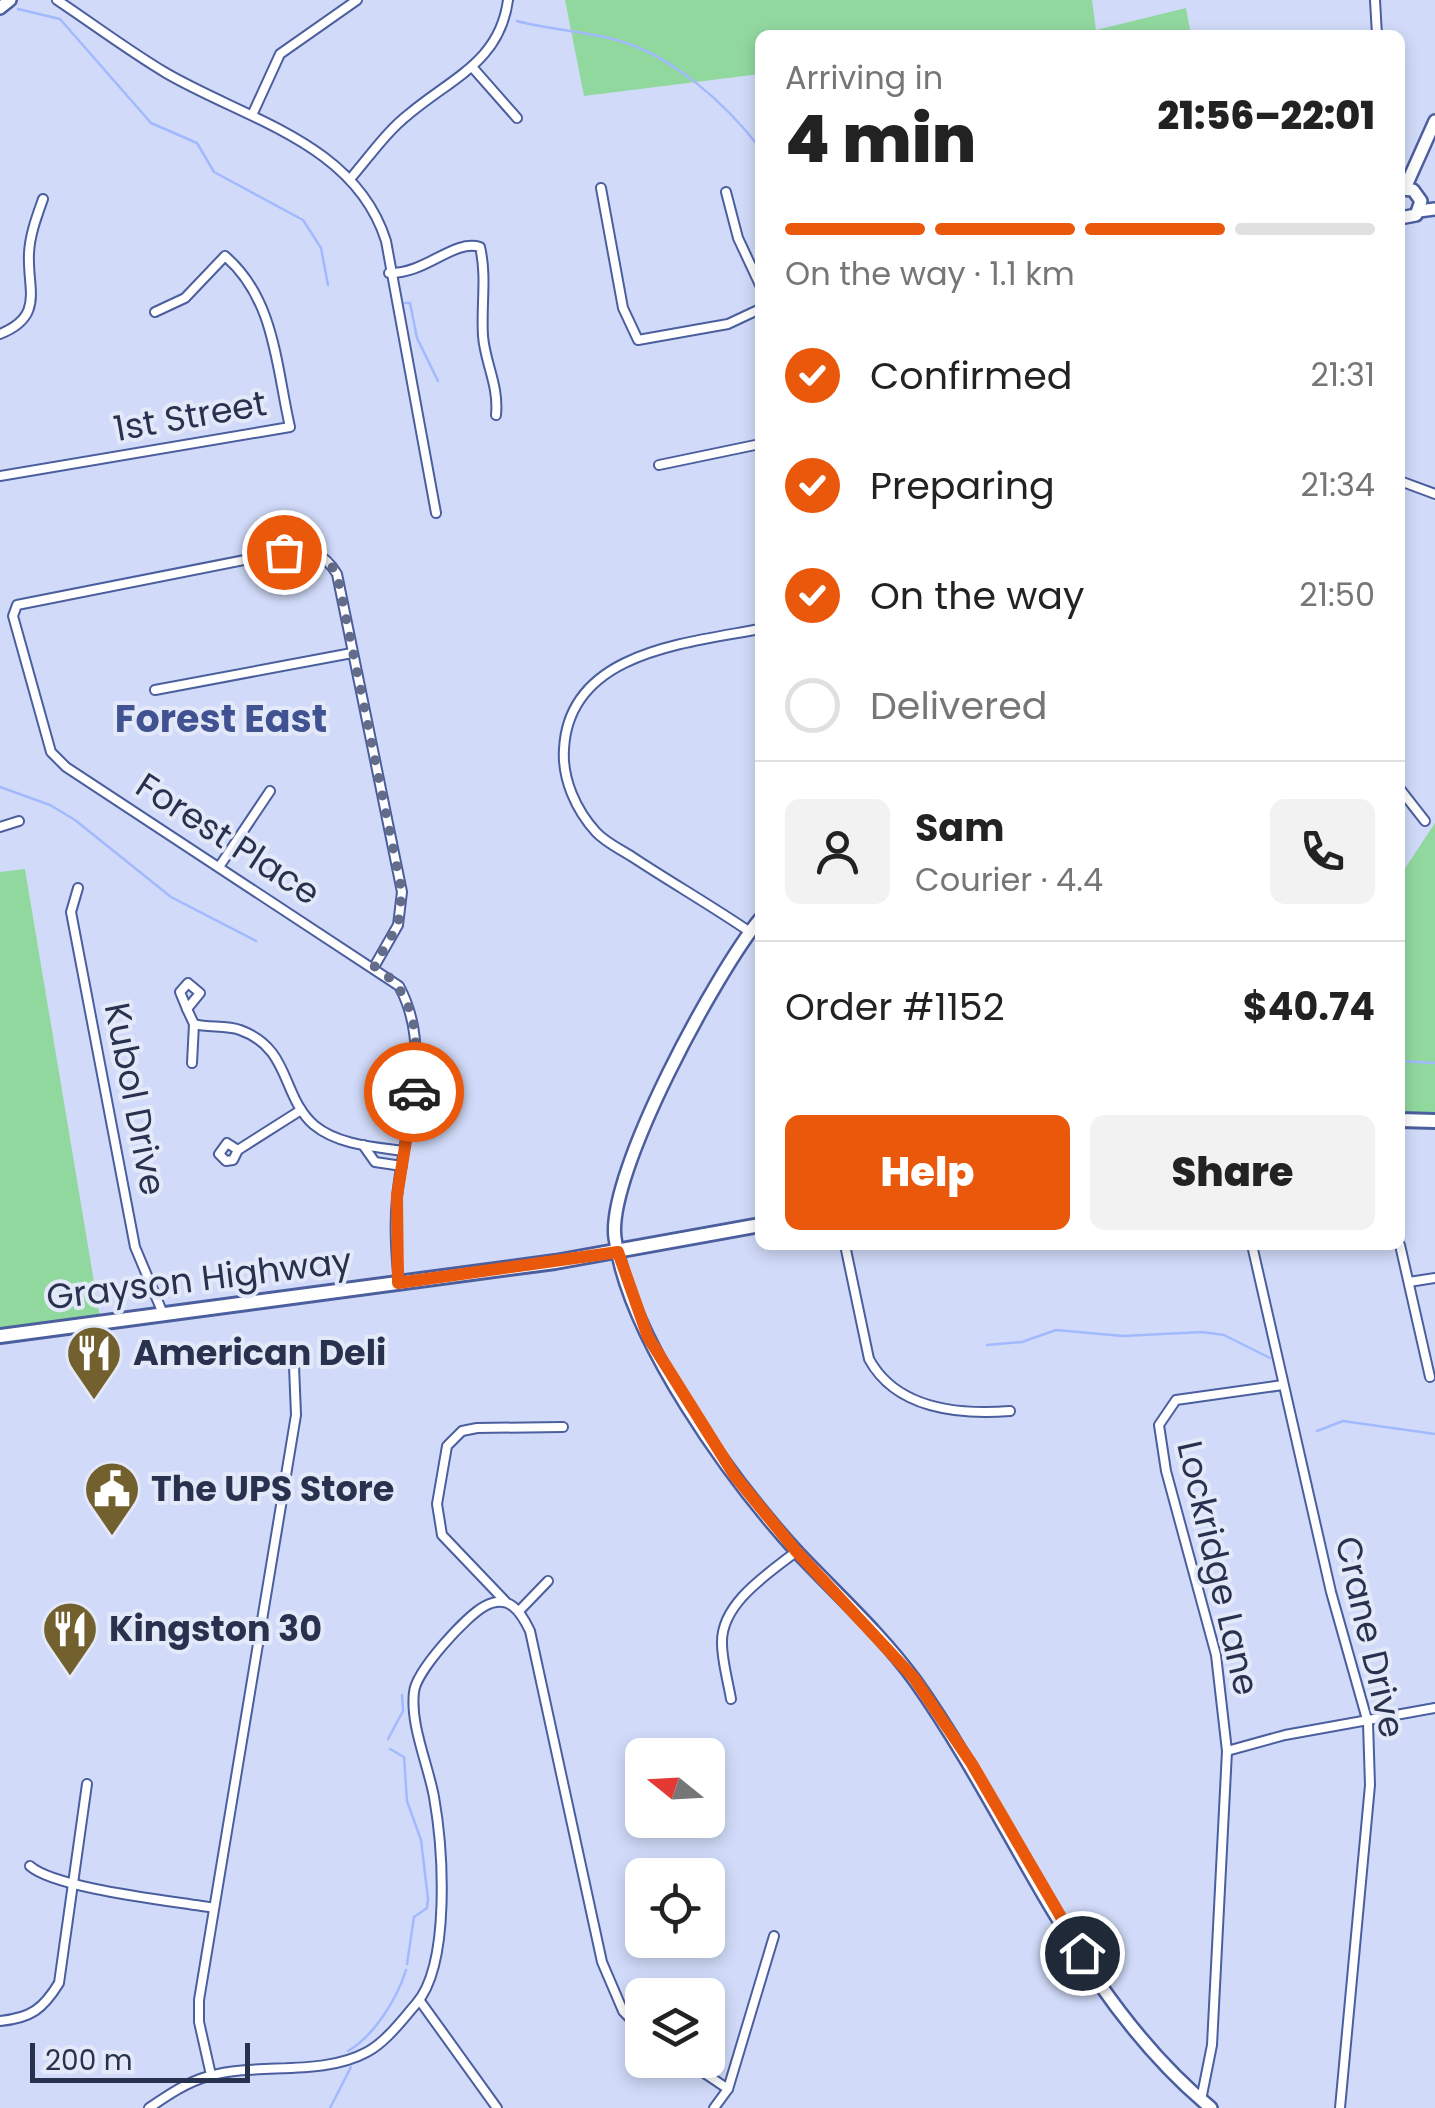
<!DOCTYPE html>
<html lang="en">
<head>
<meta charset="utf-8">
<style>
  :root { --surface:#fff; --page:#f2f2f2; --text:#222; --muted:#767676; --line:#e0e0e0; --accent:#ea580c }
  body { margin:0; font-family:Poppins,sans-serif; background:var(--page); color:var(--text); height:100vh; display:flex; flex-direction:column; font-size:38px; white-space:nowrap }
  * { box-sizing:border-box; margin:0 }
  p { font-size:32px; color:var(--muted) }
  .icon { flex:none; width:55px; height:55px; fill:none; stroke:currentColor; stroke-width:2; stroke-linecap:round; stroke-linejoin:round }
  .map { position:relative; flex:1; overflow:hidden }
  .drawer { position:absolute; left:755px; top:30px; width:650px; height:1220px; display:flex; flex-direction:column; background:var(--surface); border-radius:15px; box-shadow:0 5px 15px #0003 }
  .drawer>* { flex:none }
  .needle { width:65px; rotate:288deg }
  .fabs { position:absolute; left:625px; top:1738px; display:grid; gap:20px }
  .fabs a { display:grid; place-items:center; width:100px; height:100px; border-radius:15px; background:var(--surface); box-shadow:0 5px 15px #0003; font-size:50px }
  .scale { position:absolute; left:30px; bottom:25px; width:220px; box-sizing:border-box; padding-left:10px; border:5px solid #28314d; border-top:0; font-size:28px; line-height:35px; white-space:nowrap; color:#28314d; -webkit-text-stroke:8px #e3e9f8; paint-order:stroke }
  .pin { position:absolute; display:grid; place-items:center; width:85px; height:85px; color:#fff; margin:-42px; border:5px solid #fff; border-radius:50%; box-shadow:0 2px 10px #0007 }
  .courier { position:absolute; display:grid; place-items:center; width:100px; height:100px; margin:-50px; border:8px solid #ea580c; border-radius:50%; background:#fff; color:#222; box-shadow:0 2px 12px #0007 }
  .head em { font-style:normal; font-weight:800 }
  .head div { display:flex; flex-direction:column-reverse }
  .head { display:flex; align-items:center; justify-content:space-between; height:170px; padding:0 30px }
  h1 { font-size:65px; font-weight:800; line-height:75px }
  .bar { display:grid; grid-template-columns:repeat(4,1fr); gap:15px 10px; align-content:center; height:120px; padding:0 30px }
  .bar i { height:12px; border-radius:8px; background:var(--line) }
  .bar .active { background:var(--accent) }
  .bar p { grid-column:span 4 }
  .line { display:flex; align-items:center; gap:25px; padding:0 30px; border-top:2px solid var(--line) }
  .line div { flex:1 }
  .round { display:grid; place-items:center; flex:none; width:105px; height:105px; border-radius:15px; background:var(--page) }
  ol { padding:0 30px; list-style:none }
  li { display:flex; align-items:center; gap:30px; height:110px }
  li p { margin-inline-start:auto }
  li .icon { padding:10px; border-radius:50%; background:var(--accent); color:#fff; stroke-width:4 }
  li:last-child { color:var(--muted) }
  li i { width:55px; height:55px; border:5px solid var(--line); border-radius:50% }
  .action { display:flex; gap:20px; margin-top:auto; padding:20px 30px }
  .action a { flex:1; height:115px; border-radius:15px; background:var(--accent); color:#fff; font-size:40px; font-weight:800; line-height:115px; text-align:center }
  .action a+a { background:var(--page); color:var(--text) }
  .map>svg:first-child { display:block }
</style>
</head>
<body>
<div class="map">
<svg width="1435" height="2108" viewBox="0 0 1435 2108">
  <rect width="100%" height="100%" fill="#d1dbf9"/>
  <g fill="#91d89f">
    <polygon points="565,0 1092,0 1096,30 1186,8 1191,35 760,35 760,74 584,96"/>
    <polygon points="1435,823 1435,1119 1400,1120 1400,876"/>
    <polygon points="25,869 101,1324 0,1336 0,872"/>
  </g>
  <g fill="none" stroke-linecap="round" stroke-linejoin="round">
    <g stroke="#a2b9fd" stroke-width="2.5">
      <polyline points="18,9 60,19 151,123 197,143 214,172 303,220 321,248 328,285"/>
      <path d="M517 21C550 30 585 31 617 40 673 56 725 103 760 148"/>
      <polyline points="405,303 410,303 417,338 438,381"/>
      <polyline points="0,787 50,805 75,820 171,897 256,941"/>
      <polyline points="1400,1061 1435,1063"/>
      <polyline points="987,1345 1022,1342 1056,1330 1123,1336 1202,1332 1224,1335 1270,1358"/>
      <polyline points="1317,1431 1343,1421 1435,1434"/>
      <polyline points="388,1739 403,1711 402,1695"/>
      <polyline points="390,1749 404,1757 407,1801 421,1840 428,1899 427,1908 414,1917 407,1964"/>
      <path d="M348 2051C374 2036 397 1999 406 1970"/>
      <polyline points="330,2108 351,2067"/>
    </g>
    <g stroke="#4b5e9e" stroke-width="12">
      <g id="street">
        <path d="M57 0C93 24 129 51 166 73 247 120 355 143 386 241L436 513"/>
        <polyline points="1375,0 1377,35"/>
        <polyline points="473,68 517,118"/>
        <polyline points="253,113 280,54 357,0"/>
        <path d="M351 178C369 157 387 131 409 114 452 78 500 61 508 0"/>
        <polyline points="601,188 623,308 638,340 728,324 760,309"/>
        <polyline points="726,192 738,238 760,285"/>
        <path d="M389 273C426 274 453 239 480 247 487 277 481 305 483 336 485 363 499 385 496 415"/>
        <path d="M0 334C45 316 27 289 29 253 30 234 37 216 43 199"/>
        <polyline points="659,465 760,444"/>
        <path d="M0 476 290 427C276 366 275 299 225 256L185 298 155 312"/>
        <polyline points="1400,481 1435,494"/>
        <polyline points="155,690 352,653"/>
        <polyline points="1400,789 1425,821"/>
        <polyline points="0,827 19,821"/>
        <polyline points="219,867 270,791"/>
        <polyline points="78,888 71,912 135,1247 164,1316"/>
        <path d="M750 932C712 906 672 883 634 858 622 850 606 843 596 832 576 810 562 779 564 749 569 652 686 643 760 629"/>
        <path d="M374 967 398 925 402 892 337 574C323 551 310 550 285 552L17 605 13 616 51 752 66 767 399 986C435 1052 403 1128 397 1198 394 1226 396 1255 399 1283"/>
        <polygon points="188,983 200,993 187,1009 180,992"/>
        <polyline points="187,1009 194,1024 192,1063"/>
        <path d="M194 1024C208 1028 226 1025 240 1030 291 1048 281 1096 314 1125 338 1145 375 1147 404 1151"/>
        <polyline points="363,1145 375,1162 402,1166"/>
        <polyline points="238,1150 227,1143 219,1154 226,1161 233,1160 238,1150 301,1110"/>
        <path d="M845 1245 869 1359C896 1409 959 1415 1010 1411"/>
        <polyline points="1252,1245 1331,1592 1368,1723 1370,1785 1340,2108"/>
        <polyline points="1400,1245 1430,1377"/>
        <polyline points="1409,1282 1435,1278"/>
        <polyline points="505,1601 442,1535 437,1504 447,1446 462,1431 477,1428 563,1427"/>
        <polyline points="520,1610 548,1581"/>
        <path d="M731 1699C728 1681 722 1661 722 1643 721 1603 769 1573 797 1551"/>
        <polyline points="1227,1751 1285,1735 1435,1708"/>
        <path d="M30 1866C56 1889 174 1901 214 1908"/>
        <polyline points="420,2001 497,2108"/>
        <path d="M0 2021C31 2018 43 2009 59 1983L87 1784"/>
        <polyline points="685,2060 728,2089"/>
        <polyline points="211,2075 199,2022 199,2000 296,1415 294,1366"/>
        <polyline points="1201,2100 1212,2045 1227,1751 1216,1655 1166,1471 1159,1425 1176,1400 1283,1385"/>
        <path d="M149 2108C168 2095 187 2082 209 2076 258 2062 321 2077 367 2052 386 2042 402 2020 416 2004 451 1964 443 1848 434 1797 428 1764 410 1725 414 1692 416 1671 466 1616 485 1606 509 1593 521 1612 530 1631L602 1962 623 2011 642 2031"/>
        <polyline points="714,2108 728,2089 774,1936"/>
      </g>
    </g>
    <g stroke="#4b5e9e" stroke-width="16">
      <g id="secondary">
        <polyline points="0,8 10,0"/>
        <polyline points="1405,188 1435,121"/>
        <polyline points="1400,189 1413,190 1421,201 1416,215 1400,218"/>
        <polyline points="1419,211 1435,209"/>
        <path d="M760 919C717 971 606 1174 615 1238 629 1339 731 1480 799 1554 838 1595 883 1636 916 1682 1015 1822 1076 1997 1211 2108"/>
      </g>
    </g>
    <g stroke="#4b5e9e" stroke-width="18">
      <g id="primary">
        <polyline points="1400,1120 1435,1121"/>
        <polyline points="0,1336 555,1262 760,1225"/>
      </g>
    </g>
    <use href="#street" stroke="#fff" stroke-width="8"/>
    <use href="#secondary" stroke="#fff" stroke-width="11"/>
    <use href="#primary" stroke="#fff" stroke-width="12"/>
  </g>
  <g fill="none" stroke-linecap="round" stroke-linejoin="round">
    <path stroke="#636c89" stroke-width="10" stroke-dasharray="0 18" d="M284 552C310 550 323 551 337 574L402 892 398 925 374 966C420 994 418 1044 414 1092"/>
    <polyline stroke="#ea580c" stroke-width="12" points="414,1092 397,1196 398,1283 618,1252 648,1337 735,1476 796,1551 914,1678 972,1764 1082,1953"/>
  </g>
  <defs>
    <g id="restaurant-pin" transform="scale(2.875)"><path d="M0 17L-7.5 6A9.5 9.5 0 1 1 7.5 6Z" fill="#72602e" stroke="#e3e9f8"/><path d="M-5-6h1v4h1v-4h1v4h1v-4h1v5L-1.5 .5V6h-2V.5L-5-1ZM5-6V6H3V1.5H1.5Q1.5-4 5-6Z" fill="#fff"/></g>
    <g id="civic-pin" transform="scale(2.875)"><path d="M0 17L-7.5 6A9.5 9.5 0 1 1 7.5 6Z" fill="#72602e" stroke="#e3e9f8"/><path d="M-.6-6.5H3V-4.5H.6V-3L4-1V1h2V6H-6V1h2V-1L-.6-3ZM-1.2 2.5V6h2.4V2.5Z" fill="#fff"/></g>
  </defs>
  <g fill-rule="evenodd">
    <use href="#restaurant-pin" x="94" y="1353"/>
    <use href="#civic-pin" x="112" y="1489"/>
    <use href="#restaurant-pin" x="70" y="1629"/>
  </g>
  <g text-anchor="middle" stroke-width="8" stroke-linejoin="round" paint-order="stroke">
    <g font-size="35" fill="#28314d" stroke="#e3e9f8">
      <text transform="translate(190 416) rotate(-10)" y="12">1st Street</text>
      <text transform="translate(228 839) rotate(33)" y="12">Forest Place</text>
      <text transform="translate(135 1099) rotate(79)" y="12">Kubol Drive</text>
      <text transform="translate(199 1279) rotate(-7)" y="12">Grayson Highway</text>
      <text transform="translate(1218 1568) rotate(77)" y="12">Lockridge Lane</text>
      <text transform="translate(1370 1637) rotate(77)" y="12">Crane Drive</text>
    </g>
    <g font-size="35" font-weight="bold" fill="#28314d" stroke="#e3e9f8" text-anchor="start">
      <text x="133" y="1365">American Deli</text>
      <text x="151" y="1501">The UPS Store</text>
      <text x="109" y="1641">Kingston 30</text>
    </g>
    <g font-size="38" font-weight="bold" fill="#405291" stroke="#e3e9f8">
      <text x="221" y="732">Forest East</text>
    </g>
  </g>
</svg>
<div class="fabs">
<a><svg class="needle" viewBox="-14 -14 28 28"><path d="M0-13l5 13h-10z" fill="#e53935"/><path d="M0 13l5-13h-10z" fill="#767676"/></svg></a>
<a><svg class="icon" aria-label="locate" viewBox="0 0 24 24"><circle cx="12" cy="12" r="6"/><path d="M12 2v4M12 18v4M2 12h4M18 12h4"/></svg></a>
<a><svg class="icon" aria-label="layers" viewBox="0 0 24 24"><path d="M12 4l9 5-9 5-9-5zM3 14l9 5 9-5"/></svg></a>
</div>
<div class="scale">200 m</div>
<div class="pin" style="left:284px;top:552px;background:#ea580c"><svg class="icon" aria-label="bag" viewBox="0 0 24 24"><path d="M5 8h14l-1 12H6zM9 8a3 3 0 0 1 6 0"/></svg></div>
<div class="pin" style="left:1082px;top:1953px;background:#1f2937"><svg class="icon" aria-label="home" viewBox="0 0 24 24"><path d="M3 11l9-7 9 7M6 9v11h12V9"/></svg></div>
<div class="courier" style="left:414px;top:1092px"><svg class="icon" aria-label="car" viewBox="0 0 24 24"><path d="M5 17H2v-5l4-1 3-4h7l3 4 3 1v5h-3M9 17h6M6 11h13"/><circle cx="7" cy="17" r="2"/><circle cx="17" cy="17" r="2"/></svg></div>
<section class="drawer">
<div class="head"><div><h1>4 min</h1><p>Arriving in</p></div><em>21:56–22:01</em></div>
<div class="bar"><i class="active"></i><i class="active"></i><i class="active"></i><i></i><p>On the way · 1.1 km</p></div>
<ol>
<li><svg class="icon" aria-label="check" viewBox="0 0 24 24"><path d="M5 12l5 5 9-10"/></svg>Confirmed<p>21:31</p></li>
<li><svg class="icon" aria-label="check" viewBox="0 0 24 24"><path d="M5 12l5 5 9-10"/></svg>Preparing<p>21:34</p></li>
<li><svg class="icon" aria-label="check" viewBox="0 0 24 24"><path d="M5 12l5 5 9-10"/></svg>On the way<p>21:50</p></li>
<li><i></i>Delivered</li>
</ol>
<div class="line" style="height:180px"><a class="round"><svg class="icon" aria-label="person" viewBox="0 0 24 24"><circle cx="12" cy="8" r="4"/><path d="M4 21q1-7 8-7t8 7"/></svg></a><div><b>Sam</b><p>Courier · 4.4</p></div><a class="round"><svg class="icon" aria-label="phone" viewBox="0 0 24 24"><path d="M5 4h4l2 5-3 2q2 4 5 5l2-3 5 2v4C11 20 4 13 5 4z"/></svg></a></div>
<div class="line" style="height:130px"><div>Order #1152</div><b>$40.74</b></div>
<div class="action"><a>Help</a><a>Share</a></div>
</section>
</div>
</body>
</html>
